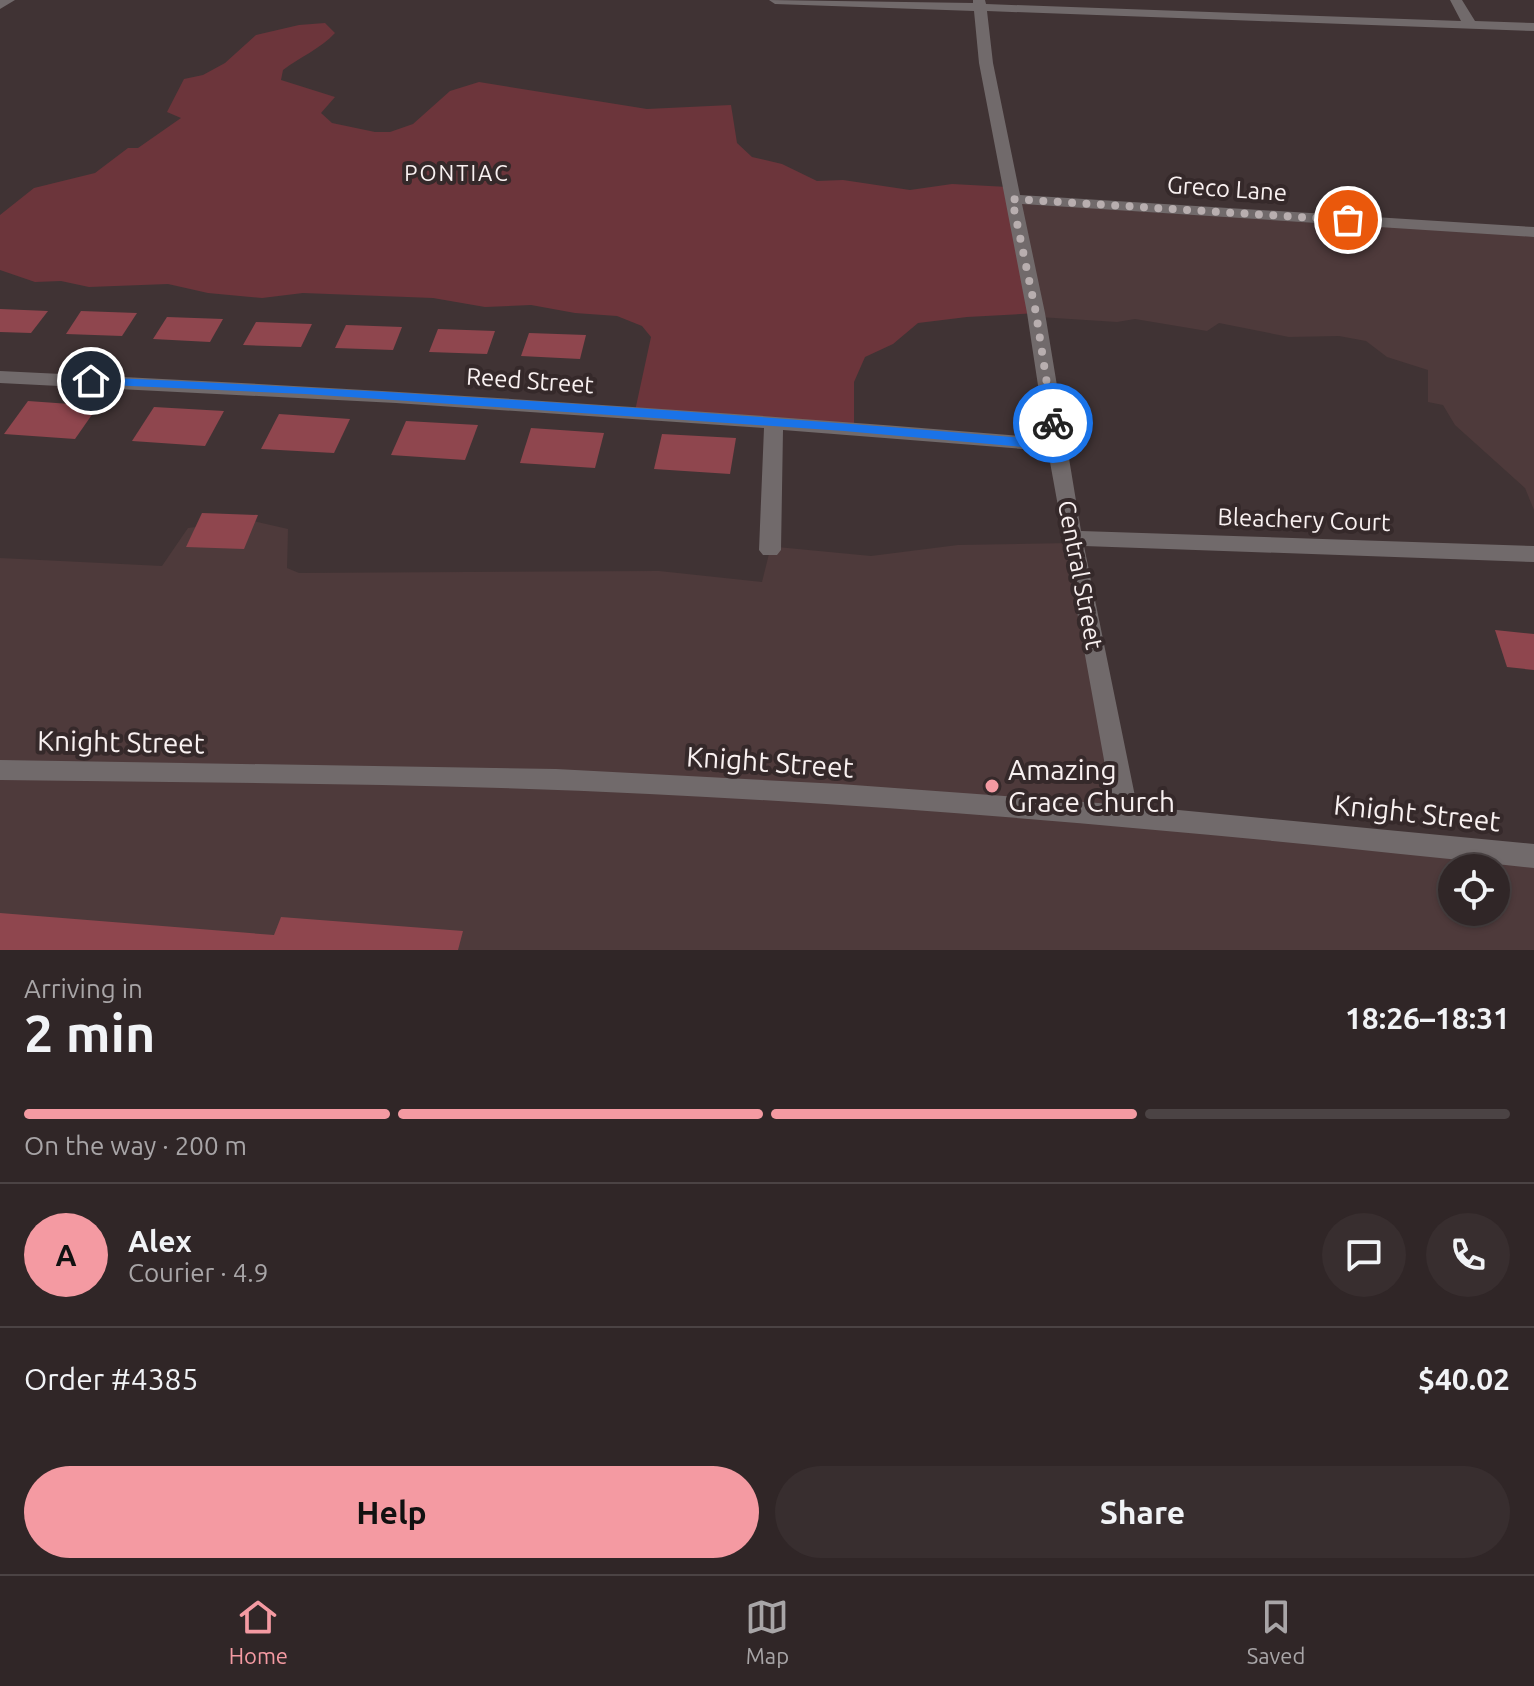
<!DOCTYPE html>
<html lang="en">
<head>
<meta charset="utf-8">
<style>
  :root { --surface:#302627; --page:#382e2f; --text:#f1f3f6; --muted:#a8a5a7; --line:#4b4344; --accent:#f49aa2 }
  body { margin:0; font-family:Ubuntu,sans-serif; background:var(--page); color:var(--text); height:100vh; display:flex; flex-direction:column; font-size:30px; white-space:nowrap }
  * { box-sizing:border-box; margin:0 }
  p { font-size:26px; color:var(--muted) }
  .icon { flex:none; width:44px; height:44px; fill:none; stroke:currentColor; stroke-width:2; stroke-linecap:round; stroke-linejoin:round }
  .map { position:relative; height:950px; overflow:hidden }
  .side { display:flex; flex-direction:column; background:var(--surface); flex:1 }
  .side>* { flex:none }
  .buttons { position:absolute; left:1438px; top:854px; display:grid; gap:16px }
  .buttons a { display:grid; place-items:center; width:72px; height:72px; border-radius:50%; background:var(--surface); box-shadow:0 2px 6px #0004,0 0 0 2px var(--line); font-size:40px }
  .pin { position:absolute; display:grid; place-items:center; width:68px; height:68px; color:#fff; margin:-34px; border:4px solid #fff; border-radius:50%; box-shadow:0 2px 8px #0007 }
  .courier { position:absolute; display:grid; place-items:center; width:80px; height:80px; margin:-40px; border:6px solid #1a73e8; border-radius:50%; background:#fff; color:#222; box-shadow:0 2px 10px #0007 }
  .headline em { font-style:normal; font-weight:700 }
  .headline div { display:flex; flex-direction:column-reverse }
  .headline { display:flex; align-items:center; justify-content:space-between; height:136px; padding:0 24px }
  h1 { font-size:52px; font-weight:700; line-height:60px }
  .bar { display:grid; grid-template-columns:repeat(4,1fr); gap:12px 8px; align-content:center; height:96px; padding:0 24px }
  .bar i { height:10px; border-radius:6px; background:var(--line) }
  .bar .selected { background:var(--accent) }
  .bar p { grid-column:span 4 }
  .line { display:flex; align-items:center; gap:20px; padding:0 24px; border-top:2px solid var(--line) }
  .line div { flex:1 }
  .round { display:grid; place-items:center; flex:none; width:84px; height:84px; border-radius:42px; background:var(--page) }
  .button { display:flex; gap:16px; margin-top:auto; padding:16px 24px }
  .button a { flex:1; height:92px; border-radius:48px; background:var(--accent); color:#111; font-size:32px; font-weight:700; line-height:92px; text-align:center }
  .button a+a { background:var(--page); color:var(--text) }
  .tab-bar { display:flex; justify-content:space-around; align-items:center; height:112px; border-top:2px solid var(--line); background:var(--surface); font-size:22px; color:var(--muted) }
  .tab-bar a { display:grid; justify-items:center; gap:4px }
  .tab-bar .selected { color:var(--accent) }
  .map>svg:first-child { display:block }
</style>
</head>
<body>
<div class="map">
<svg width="1534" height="950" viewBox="0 0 1534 950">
  <rect width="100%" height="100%" fill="#403334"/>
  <g fill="#4e3a3b" fill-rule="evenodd">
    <polygon points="1018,198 1534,233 1534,510 1525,488 1455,425 1443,405 1428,402 1428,370 1387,357 1366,341 1339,336 1289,337 1219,323 1207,331 1135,319 1117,322 1039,317"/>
    <path d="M248 520 288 529 287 568 299 573 659 571 762 582 770 550 777 547 871 556 958 545 1072 543 1128 811 1534 852V950H0V558L162 566 188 528ZM1452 868H1496V912H1452Z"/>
  </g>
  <path fill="#6c353b" d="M325 23 335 33C320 49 300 57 283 70L281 80 335 97 321 113 332 123 375 132H390L413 124 450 91 479 82 647 109 731 105 737 143 752 157 782 164 817 181 843 180 910 190 952 184 1008 187 1038 313 967 317 918 323 893 344 865 357 854 382V424L635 411 651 337 642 326 617 316 575 313 531 305 485 307 433 298 303 293 262 298 208 293 168 284 89 287 61 281 35 282 0 270V215L34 188 95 173 128 148H138L181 118 167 112 184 79 203 75 225 63 256 35 299 25Z"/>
  <g fill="#8f464e">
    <polygon points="0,309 48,311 31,333 0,332"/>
    <polygon points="81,311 137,313 122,336 66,334"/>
    <polygon points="167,317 223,319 210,342 153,339"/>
    <polygon points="256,322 312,324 301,347 243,345"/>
    <polygon points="346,325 402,327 393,350 335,348"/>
    <polygon points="438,329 495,331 487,354 429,352"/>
    <polygon points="529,333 586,335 580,359 521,356"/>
    <polygon points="28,401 98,406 75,439 4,434"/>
    <polygon points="154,407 224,411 205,446 132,441"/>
    <polygon points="279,414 350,419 334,453 261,449"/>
    <polygon points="406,421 478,425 465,460 391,455"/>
    <polygon points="531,428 604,433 595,468 520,463"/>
    <polygon points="662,434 736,438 730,474 654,469"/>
    <polygon points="202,513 258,515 244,549 186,547"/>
    <polygon points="1495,630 1534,634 1534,670 1507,667"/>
    <polygon points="0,913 274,935 281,917 463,931 458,950 0,950"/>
  </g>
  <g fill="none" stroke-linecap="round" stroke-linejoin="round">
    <g fill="#716a6b" fill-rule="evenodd">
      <polygon points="0,0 15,0 0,9"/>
      <path d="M769 0 973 3V0H985L986 4 1461 21 1450 0H1462L1475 21 1534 23V31L987 11 993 63 1020 195 1534 227V237L1022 204 1045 313 1081 531 1534 546V562L1084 546 1137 806 1534 844V868C1239 836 945 808 649 794 433 783 216 783 0 780V760L556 769 840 784 1112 804 1048 451 783 430 781 550 777 555H763L759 550 764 428 396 403 0 383V371C349 387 698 409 1046 438L1027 313 979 63 974 11 775 4Z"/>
    </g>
  </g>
  <path fill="#1a73e8" d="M91 377C411 391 730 413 1049 440L1046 423 1053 419 1059 423 1062 445 1056 450 844 431 305 394 87 384V378Z"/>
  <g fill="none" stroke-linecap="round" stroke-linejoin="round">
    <polyline stroke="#b8aeaf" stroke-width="8" stroke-dasharray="0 14.4" points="1053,423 1036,313 1012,199 1348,220"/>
  </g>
  <circle fill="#f49aa2" stroke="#35292a" stroke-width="3" cx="992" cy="786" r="8"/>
  <g text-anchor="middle" stroke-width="8" stroke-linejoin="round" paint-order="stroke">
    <g font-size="22" letter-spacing="2" fill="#f9f1f1" stroke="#35292a">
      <text x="457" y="181">PONTIAC</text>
    </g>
    <g font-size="24" fill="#f9f1f1" stroke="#35292a">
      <text transform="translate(1227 189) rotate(4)" y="8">Greco Lane</text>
      <text transform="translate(530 381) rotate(4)" y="8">Reed Street</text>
      <text transform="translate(1304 520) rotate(2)" y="8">Bleachery Court</text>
      <text transform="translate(1080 575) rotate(79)" y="8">Central Street</text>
    </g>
    <g font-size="28" fill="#f9f1f1" stroke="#35292a">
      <text transform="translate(121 742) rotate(1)" y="10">Knight Street</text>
      <text transform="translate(770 762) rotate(4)" y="10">Knight Street</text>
      <text transform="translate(1417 813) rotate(6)" y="10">Knight Street</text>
    </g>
    <g font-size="28" fill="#f9f1f1" stroke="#35292a" text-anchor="start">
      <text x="1008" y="780">Amazing<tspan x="1008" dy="32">Grace Church</tspan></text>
    </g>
  </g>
</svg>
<div class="buttons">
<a><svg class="icon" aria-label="locate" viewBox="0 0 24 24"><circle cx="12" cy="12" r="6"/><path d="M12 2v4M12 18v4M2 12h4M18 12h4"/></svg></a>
</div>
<div class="pin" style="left:1348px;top:220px;background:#ea580c"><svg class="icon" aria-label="bag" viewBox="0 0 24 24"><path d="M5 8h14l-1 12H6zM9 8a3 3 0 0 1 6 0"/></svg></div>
<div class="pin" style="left:91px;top:381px;background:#1f2937"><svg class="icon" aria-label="home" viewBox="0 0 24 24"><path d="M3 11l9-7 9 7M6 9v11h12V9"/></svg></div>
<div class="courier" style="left:1053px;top:423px"><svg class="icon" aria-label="bike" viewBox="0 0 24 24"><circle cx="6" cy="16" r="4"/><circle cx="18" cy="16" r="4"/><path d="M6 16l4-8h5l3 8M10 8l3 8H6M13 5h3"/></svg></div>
</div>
<section class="side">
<div class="headline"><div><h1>2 min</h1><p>Arriving in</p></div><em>18:26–18:31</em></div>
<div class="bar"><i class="selected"></i><i class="selected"></i><i class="selected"></i><i></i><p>On the way · 200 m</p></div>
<div class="line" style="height:144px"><b class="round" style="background:var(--accent);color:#111">A</b><div><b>Alex</b><p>Courier · 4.9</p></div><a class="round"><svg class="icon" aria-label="chat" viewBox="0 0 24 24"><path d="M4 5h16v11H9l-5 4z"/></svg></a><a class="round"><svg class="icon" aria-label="phone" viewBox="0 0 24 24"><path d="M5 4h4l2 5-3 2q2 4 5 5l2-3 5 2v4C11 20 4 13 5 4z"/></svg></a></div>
<div class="line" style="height:104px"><div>Order #4385</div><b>$40.02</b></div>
<div class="button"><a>Help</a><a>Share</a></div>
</section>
<nav class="tab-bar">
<a class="selected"><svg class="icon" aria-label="home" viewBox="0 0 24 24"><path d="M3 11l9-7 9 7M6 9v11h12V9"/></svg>Home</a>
<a><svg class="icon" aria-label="map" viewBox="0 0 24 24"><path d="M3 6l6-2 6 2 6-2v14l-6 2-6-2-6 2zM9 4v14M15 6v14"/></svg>Map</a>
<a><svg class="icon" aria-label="saved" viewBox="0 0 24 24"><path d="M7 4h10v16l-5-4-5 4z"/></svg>Saved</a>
</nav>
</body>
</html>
